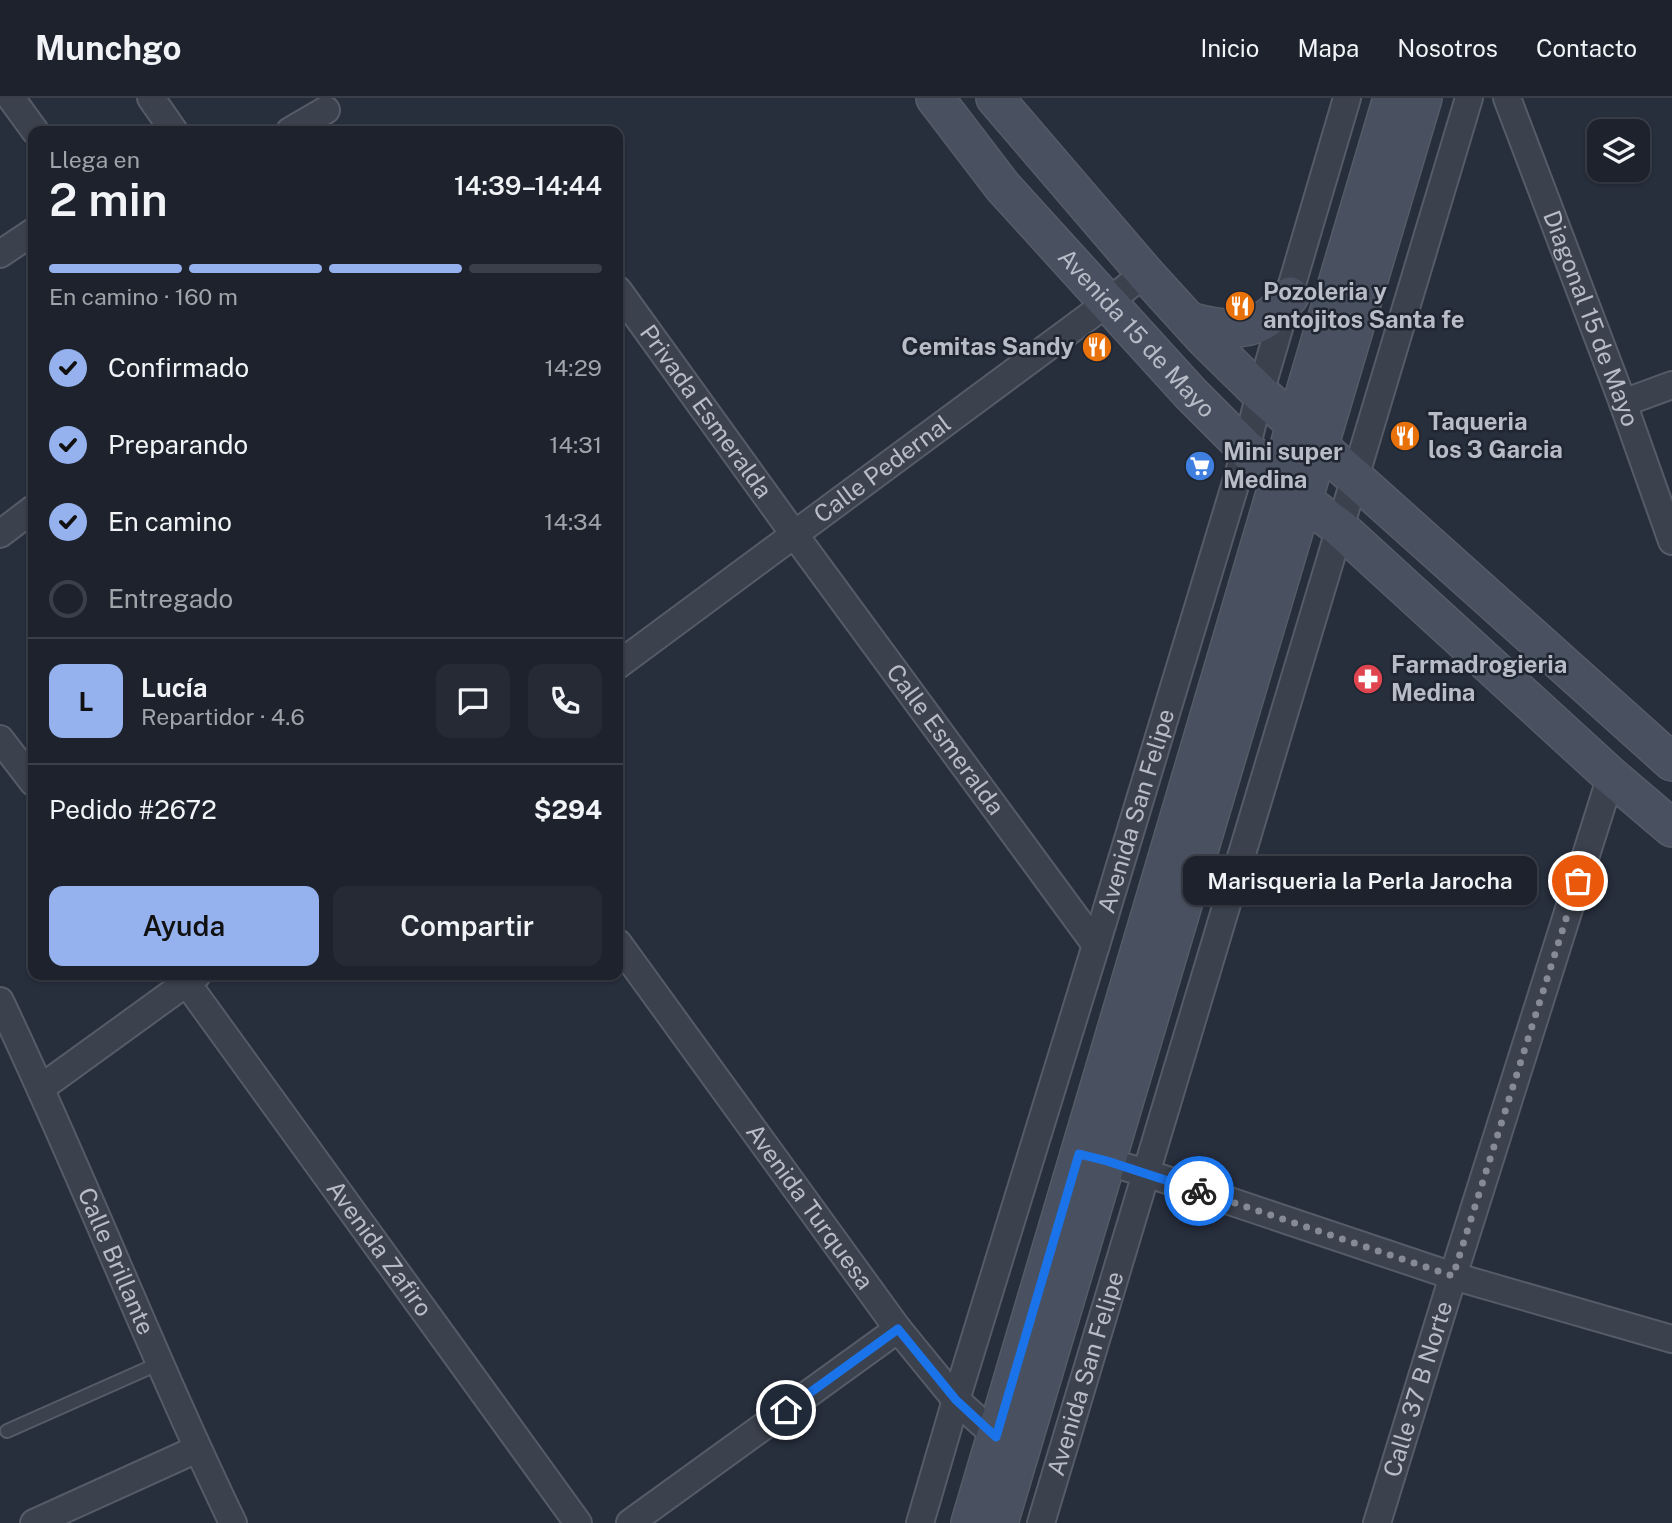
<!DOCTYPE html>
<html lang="es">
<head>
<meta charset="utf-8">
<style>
  :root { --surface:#1d222d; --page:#252a35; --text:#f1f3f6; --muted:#a0a4aa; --line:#3b3f49; --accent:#95b1ee }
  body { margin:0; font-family:"Public Sans",sans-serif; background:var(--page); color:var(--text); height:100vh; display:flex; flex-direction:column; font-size:26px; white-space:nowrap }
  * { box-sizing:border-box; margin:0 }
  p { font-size:23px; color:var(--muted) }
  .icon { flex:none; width:38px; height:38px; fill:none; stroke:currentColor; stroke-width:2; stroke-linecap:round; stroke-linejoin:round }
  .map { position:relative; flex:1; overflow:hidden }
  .panel { position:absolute; left:28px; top:28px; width:595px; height:854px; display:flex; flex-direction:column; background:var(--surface); border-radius:14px; box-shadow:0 2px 5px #0004,0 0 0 2px var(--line) }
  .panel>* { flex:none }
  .buttons { position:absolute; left:1587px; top:21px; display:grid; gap:14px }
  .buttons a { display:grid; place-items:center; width:63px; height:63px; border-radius:14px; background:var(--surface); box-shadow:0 2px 5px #0004,0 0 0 2px var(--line); font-size:35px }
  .pin { position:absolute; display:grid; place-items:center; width:60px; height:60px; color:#fff; margin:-30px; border:4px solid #fff; border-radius:50%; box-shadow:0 2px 7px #0007 }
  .courier { position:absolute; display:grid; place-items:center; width:70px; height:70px; margin:-35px; border:5px solid #1a73e8; border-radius:50%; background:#fff; color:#222; box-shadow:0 2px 9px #0007 }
  .bubble { position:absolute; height:49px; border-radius:14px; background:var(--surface); box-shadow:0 2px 5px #0004,0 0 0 2px var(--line); font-size:23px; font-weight:600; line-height:49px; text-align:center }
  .summary em { font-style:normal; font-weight:600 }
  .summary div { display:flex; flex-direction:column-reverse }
  .summary { display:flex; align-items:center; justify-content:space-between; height:119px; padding:0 21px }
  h1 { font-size:46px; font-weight:600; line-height:52px }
  .bar { display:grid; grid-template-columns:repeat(4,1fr); gap:10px 7px; align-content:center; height:84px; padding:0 21px }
  .bar i { height:9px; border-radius:5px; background:var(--line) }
  .bar .active { background:var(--accent) }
  .bar p { grid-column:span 4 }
  .line { display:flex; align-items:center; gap:18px; padding:0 21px; border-top:2px solid var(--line) }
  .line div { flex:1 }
  .round { display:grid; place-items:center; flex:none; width:74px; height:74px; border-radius:14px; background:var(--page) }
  ol { padding:0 21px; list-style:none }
  li { display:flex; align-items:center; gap:21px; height:77px }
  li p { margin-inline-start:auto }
  li .icon { padding:7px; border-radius:50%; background:var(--accent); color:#111; stroke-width:4 }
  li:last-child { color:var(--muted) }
  li i { width:38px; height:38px; border:4px solid var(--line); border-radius:50% }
  .button { display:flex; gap:14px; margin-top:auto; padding:14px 21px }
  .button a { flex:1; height:80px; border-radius:14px; background:var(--accent); color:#111; font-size:28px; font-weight:600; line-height:80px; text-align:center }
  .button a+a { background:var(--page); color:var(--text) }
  header { display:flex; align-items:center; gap:42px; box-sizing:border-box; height:98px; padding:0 35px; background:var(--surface); border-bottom:2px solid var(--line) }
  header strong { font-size:33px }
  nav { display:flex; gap:38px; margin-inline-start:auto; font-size:24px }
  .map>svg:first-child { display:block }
</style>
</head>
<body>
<header>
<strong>Munchgo</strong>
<nav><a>Inicio</a><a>Mapa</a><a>Nosotros</a><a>Contacto</a></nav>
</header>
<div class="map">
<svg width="1672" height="1425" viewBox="0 0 1672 1425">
  <rect width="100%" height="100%" fill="#272e3c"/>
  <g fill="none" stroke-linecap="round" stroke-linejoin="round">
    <g stroke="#555c67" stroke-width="16">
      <polyline id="lane" points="7,1333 160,1265"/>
    </g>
    <g stroke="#555c67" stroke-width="30">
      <g id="street">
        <polyline points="11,0 35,33"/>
        <polyline points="151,0 174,33"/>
        <path id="s1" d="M1507 0 1623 305 1672 443"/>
        <polyline points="290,33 326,12"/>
        <polyline points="0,156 33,134"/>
        <path id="s2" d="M618 192 794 436 1096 847"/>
        <polyline points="1623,305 1672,287"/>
        <polyline points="0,436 33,411"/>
        <path id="s3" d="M618 567 1107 205 1145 175"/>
        <polyline points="0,641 33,684"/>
        <path id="s4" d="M618 845 898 1231 956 1302 1007 1348"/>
        <path id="s5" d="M181 877 578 1425"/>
        <path id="s6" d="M0 903C82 1075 150 1253 233 1425"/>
        <polyline points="41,990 197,877"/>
        <polyline points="1090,1059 1146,1075 1453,1178 1672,1241"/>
        <polyline points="34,1425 197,1351"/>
        <polyline points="630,1425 898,1231"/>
        <path id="s7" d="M920 1425 956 1302 1096 847 1246 351 1260 295 1347 0"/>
        <path id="s8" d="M1041 1425 1469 0"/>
        <path id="s9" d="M1377 1425 1453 1178 1611 678"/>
      </g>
    </g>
    <g stroke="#555c67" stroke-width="40">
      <g id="secondary">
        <path id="s10" d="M935 0 1003 89 1191 296 1246 351 1304 403 1340 430 1611 678 1672 730"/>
        <polyline points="995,0 1145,175 1205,241 1260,295 1672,664"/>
        <path d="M1189 223C1215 230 1246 237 1270 218 1277 213 1283 205 1290 198"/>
        <polyline points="970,1425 1392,0"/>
        <polyline points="999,1425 1423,0"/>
      </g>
    </g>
    <use href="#lane" stroke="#3b414d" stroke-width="12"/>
    <use href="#street" stroke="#3b414d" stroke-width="26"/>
    <use href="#secondary" stroke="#49505f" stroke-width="37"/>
  </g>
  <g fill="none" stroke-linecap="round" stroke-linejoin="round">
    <polyline stroke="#858a96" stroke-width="7" stroke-dasharray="0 12.6" points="1199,1093 1453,1178 1578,783"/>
    <polyline stroke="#1a73e8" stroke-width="9" points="786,1312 898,1231 956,1302 996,1339 1079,1056 1107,1063 1199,1093"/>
  </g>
  <defs>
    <g id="restaurant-disc" transform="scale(1.575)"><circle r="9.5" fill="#e8710a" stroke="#1f2632"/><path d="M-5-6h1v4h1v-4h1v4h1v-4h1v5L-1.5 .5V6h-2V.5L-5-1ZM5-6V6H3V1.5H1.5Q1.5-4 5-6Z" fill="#fff"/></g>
    <g id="supermarket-disc" transform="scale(1.575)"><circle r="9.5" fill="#3f7fe0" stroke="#1f2632"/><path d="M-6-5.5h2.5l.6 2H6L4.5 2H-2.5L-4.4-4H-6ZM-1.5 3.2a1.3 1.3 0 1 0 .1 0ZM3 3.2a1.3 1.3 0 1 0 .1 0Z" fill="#fff"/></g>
    <g id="pharmacy-disc" transform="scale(1.575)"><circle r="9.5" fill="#e0444e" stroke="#1f2632"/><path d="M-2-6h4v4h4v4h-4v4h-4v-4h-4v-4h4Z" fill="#fff"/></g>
  </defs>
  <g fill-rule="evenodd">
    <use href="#restaurant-disc" x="1240" y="208"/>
    <use href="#restaurant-disc" x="1097" y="249"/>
    <use href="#restaurant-disc" x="1405" y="338"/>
    <use href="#supermarket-disc" x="1200" y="368"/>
    <use href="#pharmacy-disc" x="1368" y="581"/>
  </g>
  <g text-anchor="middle" stroke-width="5" stroke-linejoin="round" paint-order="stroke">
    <g font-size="24" font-weight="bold" fill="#b7bcc7" stroke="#1f2632" text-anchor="start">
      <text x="1263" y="202">Pozoleria y<tspan x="1263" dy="28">antojitos Santa fe</tspan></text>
      <text x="1074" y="257" text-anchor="end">Cemitas Sandy</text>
      <text x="1428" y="332">Taqueria<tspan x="1428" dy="28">los 3 Garcia</tspan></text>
      <text x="1223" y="362">Mini super<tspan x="1223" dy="28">Medina</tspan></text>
      <text x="1391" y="575">Farmadrogieria<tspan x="1391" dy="28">Medina</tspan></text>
    </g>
    <g font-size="24" fill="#b7bcc7" stroke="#1f2632">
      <text dy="8" stroke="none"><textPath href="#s1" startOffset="236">Diagonal 15 de Mayo</textPath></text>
      <text dy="8" stroke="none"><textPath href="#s10" startOffset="310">Avenida 15 de Mayo</textPath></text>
      <text dy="8" stroke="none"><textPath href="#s2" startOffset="150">Privada Esmeralda</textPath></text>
      <text dy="8" stroke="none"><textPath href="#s3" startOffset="329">Calle Pedernal</textPath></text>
      <text dy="8" stroke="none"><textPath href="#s2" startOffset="556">Calle Esmeralda</textPath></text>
      <text dy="8" stroke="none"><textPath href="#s7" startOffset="744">Avenida San Felipe</textPath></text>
      <text dy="8" stroke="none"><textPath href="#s4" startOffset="326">Avenida Turquesa</textPath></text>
      <text dy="8" stroke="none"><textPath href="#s5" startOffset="338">Avenida Zafiro</textPath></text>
      <text dy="8" stroke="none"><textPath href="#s6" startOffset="285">Calle Brillante</textPath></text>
      <text dy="8" stroke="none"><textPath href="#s8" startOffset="156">Avenida San Felipe</textPath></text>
      <text dy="8" stroke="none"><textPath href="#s9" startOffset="140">Calle 37 B Norte</textPath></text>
    </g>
  </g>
</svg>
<div class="buttons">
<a><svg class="icon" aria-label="layers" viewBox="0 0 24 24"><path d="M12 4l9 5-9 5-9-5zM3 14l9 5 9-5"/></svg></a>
</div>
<div class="pin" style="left:1578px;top:783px;background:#ea580c"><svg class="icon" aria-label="bag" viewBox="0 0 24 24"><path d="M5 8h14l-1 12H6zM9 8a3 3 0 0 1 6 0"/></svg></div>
<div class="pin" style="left:786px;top:1312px;background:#1f2937"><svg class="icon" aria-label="home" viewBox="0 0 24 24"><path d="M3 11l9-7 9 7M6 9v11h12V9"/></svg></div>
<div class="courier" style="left:1199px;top:1093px"><svg class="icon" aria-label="bike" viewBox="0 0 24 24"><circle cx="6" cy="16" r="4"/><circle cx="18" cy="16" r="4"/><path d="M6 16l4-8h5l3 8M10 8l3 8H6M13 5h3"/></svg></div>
<div class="bubble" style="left:1183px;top:758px;width:354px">Marisqueria la Perla Jarocha</div>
<section class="panel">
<div class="summary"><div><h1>2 min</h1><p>Llega en</p></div><em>14:39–14:44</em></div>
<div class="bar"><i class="active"></i><i class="active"></i><i class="active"></i><i></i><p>En camino · 160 m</p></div>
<ol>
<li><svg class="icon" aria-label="check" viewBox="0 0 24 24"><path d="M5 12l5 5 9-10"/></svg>Confirmado<p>14:29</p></li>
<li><svg class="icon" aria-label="check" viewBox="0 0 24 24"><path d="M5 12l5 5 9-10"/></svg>Preparando<p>14:31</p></li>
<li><svg class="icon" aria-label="check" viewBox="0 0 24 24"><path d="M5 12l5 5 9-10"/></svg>En camino<p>14:34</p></li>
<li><i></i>Entregado</li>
</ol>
<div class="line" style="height:126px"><b class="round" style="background:var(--accent);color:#111">L</b><div><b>Lucía</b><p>Repartidor · 4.6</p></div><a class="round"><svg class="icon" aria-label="chat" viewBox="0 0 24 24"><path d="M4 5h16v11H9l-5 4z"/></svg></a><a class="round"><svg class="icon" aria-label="phone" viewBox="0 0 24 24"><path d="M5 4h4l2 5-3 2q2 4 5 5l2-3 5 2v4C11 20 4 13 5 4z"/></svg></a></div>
<div class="line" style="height:91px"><div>Pedido #2672</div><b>$294</b></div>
<div class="button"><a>Ayuda</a><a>Compartir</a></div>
</section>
</div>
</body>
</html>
